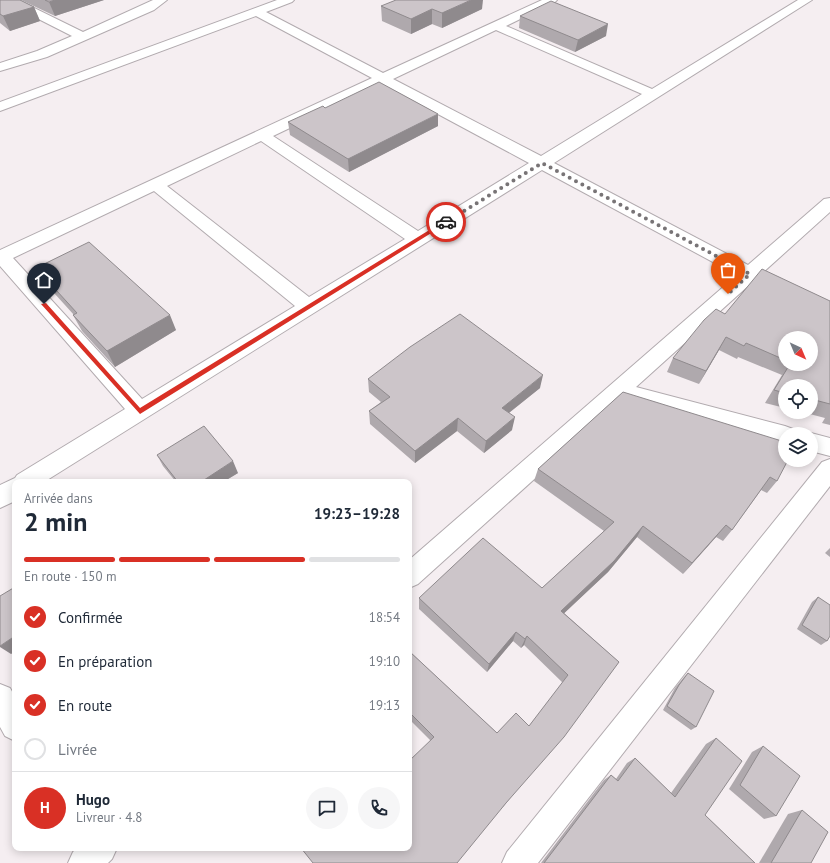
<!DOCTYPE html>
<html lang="fr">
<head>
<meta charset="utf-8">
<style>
  :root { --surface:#fff; --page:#f6f6f7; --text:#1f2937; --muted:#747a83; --line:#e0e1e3; --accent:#d93025 }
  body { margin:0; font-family:"PT Sans",sans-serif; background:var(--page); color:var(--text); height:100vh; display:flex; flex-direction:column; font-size:15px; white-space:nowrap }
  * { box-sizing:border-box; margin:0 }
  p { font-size:13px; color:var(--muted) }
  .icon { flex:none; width:22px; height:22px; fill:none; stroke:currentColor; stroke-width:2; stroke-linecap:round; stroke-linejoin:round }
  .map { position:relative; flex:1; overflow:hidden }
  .details { position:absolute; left:12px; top:479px; width:400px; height:372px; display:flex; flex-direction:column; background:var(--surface); border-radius:8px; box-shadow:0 2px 10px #0003 }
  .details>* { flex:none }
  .needle { width:26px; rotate:136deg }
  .tools { position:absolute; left:778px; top:331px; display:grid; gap:8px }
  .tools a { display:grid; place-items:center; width:40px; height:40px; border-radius:50%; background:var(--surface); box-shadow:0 2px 10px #0003; font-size:20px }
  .pin { position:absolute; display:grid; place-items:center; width:34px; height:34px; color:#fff; margin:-41px -17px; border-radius:50% 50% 50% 0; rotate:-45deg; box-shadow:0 0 4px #0007 }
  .pin .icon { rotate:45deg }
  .courier { position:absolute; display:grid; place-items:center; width:40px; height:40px; margin:-20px; border:3px solid #d93025; border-radius:50%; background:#fff; color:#222; box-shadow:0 1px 5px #0007 }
  .head em { font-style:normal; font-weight:700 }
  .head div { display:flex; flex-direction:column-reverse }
  .head { display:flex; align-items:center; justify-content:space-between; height:68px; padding:0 12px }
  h1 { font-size:26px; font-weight:700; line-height:30px }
  .bar { display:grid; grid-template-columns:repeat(4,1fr); gap:6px 4px; align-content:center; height:48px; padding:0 12px }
  .bar i { height:5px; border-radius:3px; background:var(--line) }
  .bar .active { background:var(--accent) }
  .bar p { grid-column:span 4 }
  .line { display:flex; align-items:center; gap:10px; padding:0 12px; border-top:1px solid var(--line) }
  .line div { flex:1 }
  .round { display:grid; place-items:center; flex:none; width:42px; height:42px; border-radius:21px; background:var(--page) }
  ol { padding:0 12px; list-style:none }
  li { display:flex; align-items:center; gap:12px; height:44px }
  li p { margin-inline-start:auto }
  li .icon { padding:4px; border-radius:50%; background:var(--accent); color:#fff; stroke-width:4 }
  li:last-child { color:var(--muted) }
  li i { width:22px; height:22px; border:2px solid var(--line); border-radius:50% }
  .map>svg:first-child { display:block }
</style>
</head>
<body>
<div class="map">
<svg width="830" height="863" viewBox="0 0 830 863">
  <rect width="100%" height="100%" fill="#f5eef1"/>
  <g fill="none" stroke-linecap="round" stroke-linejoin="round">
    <g stroke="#b2abaf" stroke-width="2">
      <g id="minor">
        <polygon points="3,0 18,0 83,32 153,0 167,0 154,10 47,57 0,71 0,63 37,51 72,36 5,2"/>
        <path d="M277 0H294L292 2 266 12 383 73 542 0H557L555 2 506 26 652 89 798 0H812L554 163 748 265 824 199 830 198V212L636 387 785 426 793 429 796 434H785V444L622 400 418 584 409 588V560L737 275 542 170 44 482H15V501L0 508V485L15 478 17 475 125 409 0 266V250L372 78 256 16 0 111V102ZM496 30 642 94 541 156 393 79ZM382 84 529 163 418 231 273 136ZM261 141 405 239 309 297 167 186ZM154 191 295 306 142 399 13 258Z"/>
        <polygon points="811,433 830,438 830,456 811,451 811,434 808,434"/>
        <polygon points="830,459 830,486 538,863 502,863 507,852 822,462"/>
        <polygon points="0,684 10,688 15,697 15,741 5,736 0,727"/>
        <polygon points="77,848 117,848 112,859 108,863 68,863 73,852"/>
      </g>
    </g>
    <use href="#minor" fill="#fff" fill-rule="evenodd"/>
  </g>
  <g fill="#afa9ad" fill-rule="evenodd">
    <polygon points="0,0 34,7 40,21 10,31 0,23"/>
    <polygon points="21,0 104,0 55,16"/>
    <polygon points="381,6 482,9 442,28 432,24 411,34 382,21"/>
    <polygon points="520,16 606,36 575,52 519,28"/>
    <polygon points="325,108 438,126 349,172 290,135 288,122"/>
    <polygon points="36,268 176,330 115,367 82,331 73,315 74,315 45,283"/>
    <path d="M830 301V425L822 423 825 418 802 412H811V386H785V408L765 403 782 375 738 357 737 359 719 350 699 384 667 372 673 358 725 314ZM785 338 811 364H785Z"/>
    <polygon points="368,379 540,388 509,413 512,430 484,453 457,431 415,463 370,424 369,411 381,402 369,392"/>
    <polygon points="623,392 777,481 767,493 761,490 732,530 723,541 716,537 683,574 637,537 608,572 564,613 619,662 503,807 409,848 430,740 409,719 409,651 497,733 529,726 563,683 524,645 521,648 513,641 487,672 419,609 419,598 542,588 604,531 534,481 538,469"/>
    <polygon points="157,455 238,473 223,482 176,482 163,466"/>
    <polygon points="830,548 830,557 825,553"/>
    <polygon points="818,597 827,641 821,645 797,629 812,602"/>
    <polygon points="688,673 696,727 691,730 663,710 675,688 684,677"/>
    <polygon points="716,738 705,815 755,863 541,863 604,780 611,775 616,779 627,763 635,758 671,793 706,744"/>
    <polygon points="763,746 776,816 764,819 729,789 752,752"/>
    <polygon points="802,810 811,863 759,863 788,814"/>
  </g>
  <g fill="#8f8a8d">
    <polygon points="55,0 104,0 55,16 49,2"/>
    <polygon points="471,0 483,0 482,9 442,28 442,13"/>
    <polygon points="34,7 40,21 10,31 3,16"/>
    <polygon points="432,9 432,24 411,34 411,19"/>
    <polygon points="608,24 606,36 575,52 578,40"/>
    <polygon points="438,114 438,126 349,172 348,159"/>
    <polygon points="170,315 176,330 115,367 107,351"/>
    <polygon points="726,337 719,350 699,384 706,371"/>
    <polygon points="543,375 540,388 500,420 502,408"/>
    <polygon points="515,417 512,430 484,453 486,441"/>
    <polygon points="458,418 457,431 415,463 415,451"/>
    <polygon points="233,461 238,473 223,482 201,482"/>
    <polygon points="726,525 716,537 683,574 692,563"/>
    <polygon points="643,526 637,537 608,572 557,620 561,611"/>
    <polygon points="516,632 513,641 487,672 489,664"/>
    <polygon points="15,636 15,652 11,654 0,647 0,646"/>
    <polygon points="527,636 524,645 521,648 525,639"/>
  </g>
  <g fill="#ccc5c9" stroke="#8f8a8d">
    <polygon points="0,0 20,0 34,7 3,16 0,14"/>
    <polygon points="45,0 55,0 49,2"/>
    <polygon points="396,0 471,0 442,13 432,9 411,19 381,6"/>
    <polygon points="551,1 608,24 578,40 520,16"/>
    <polygon points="379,82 438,114 348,159 288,122 323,106 325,108"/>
    <polygon points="89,242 170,315 107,351 73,315 77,313 36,268"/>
    <polygon points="762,269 830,301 830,404 811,399 811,386 785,386 785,393 774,390 790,364 811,364 811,338 785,338 785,360 746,343 744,346 726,337 706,371 673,358 704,320 716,309 725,314"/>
    <polygon points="460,314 543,375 502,408 515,417 486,441 458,418 415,451 369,411 390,397 368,379 410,347"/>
    <polygon points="623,392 785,442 785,460 788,460 777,481 770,477 732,530 726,525 692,563 643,526 614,561 561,611 619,662 564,737 506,803 457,863 313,863 301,848 409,848 409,761 434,737 409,712 409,651 497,733 516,713 529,726 568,675 527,636 525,639 516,632 489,664 419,598 483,538 542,588 614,522 538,469"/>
    <polygon points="204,426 233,461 201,482 178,482 157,455"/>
    <polygon points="15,587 15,636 0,646 0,596"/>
    <polygon points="818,597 830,605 830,636 827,641 802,625"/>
    <polygon points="688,673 714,691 696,727 667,706 679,685"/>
    <polygon points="716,738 742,761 705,815 755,863 544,863 611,775 618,781 635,758 675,797"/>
    <polygon points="763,746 800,776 776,816 740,785"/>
    <polygon points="802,810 828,832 811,863 771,863"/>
  </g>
  <polygon fill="#d93025" points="444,221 449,222 140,414 41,304 46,303 140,408"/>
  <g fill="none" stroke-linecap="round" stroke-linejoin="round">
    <polyline stroke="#787476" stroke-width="4" stroke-dasharray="0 7.2" points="446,222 542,163 750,274 728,294"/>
  </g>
</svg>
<div class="tools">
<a><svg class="needle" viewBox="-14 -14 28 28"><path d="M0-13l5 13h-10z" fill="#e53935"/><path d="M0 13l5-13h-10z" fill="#747a83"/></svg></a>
<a><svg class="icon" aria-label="locate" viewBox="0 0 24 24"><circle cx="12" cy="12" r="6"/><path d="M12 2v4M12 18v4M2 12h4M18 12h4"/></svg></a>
<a><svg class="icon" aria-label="layers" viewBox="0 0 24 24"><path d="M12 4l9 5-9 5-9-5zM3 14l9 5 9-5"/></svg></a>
</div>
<div class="pin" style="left:728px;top:294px;background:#ea580c"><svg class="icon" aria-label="bag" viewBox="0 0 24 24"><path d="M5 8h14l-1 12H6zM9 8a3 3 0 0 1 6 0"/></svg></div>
<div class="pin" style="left:44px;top:304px;background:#1f2937"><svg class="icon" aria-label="home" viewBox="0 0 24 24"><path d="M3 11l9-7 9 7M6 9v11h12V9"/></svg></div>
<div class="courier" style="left:446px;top:222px"><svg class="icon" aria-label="car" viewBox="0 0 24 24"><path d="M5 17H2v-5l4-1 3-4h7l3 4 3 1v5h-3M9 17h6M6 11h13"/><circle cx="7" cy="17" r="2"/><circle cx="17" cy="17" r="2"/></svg></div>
<section class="details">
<div class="head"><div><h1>2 min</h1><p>Arrivée dans</p></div><em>19:23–19:28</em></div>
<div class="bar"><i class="active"></i><i class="active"></i><i class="active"></i><i></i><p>En route · 150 m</p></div>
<ol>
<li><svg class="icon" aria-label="check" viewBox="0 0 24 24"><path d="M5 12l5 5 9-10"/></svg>Confirmée<p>18:54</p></li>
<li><svg class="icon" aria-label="check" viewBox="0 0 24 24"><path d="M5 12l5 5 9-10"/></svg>En préparation<p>19:10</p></li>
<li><svg class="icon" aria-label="check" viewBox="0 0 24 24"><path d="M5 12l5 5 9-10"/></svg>En route<p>19:13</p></li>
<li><i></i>Livrée</li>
</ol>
<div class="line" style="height:72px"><b class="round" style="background:var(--accent);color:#fff">H</b><div><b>Hugo</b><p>Livreur · 4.8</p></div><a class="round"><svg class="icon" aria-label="chat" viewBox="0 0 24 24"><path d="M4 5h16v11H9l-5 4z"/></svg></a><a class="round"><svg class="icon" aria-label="phone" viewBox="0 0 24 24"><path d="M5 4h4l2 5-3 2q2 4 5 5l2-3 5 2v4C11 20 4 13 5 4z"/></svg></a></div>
</section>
</div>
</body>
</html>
